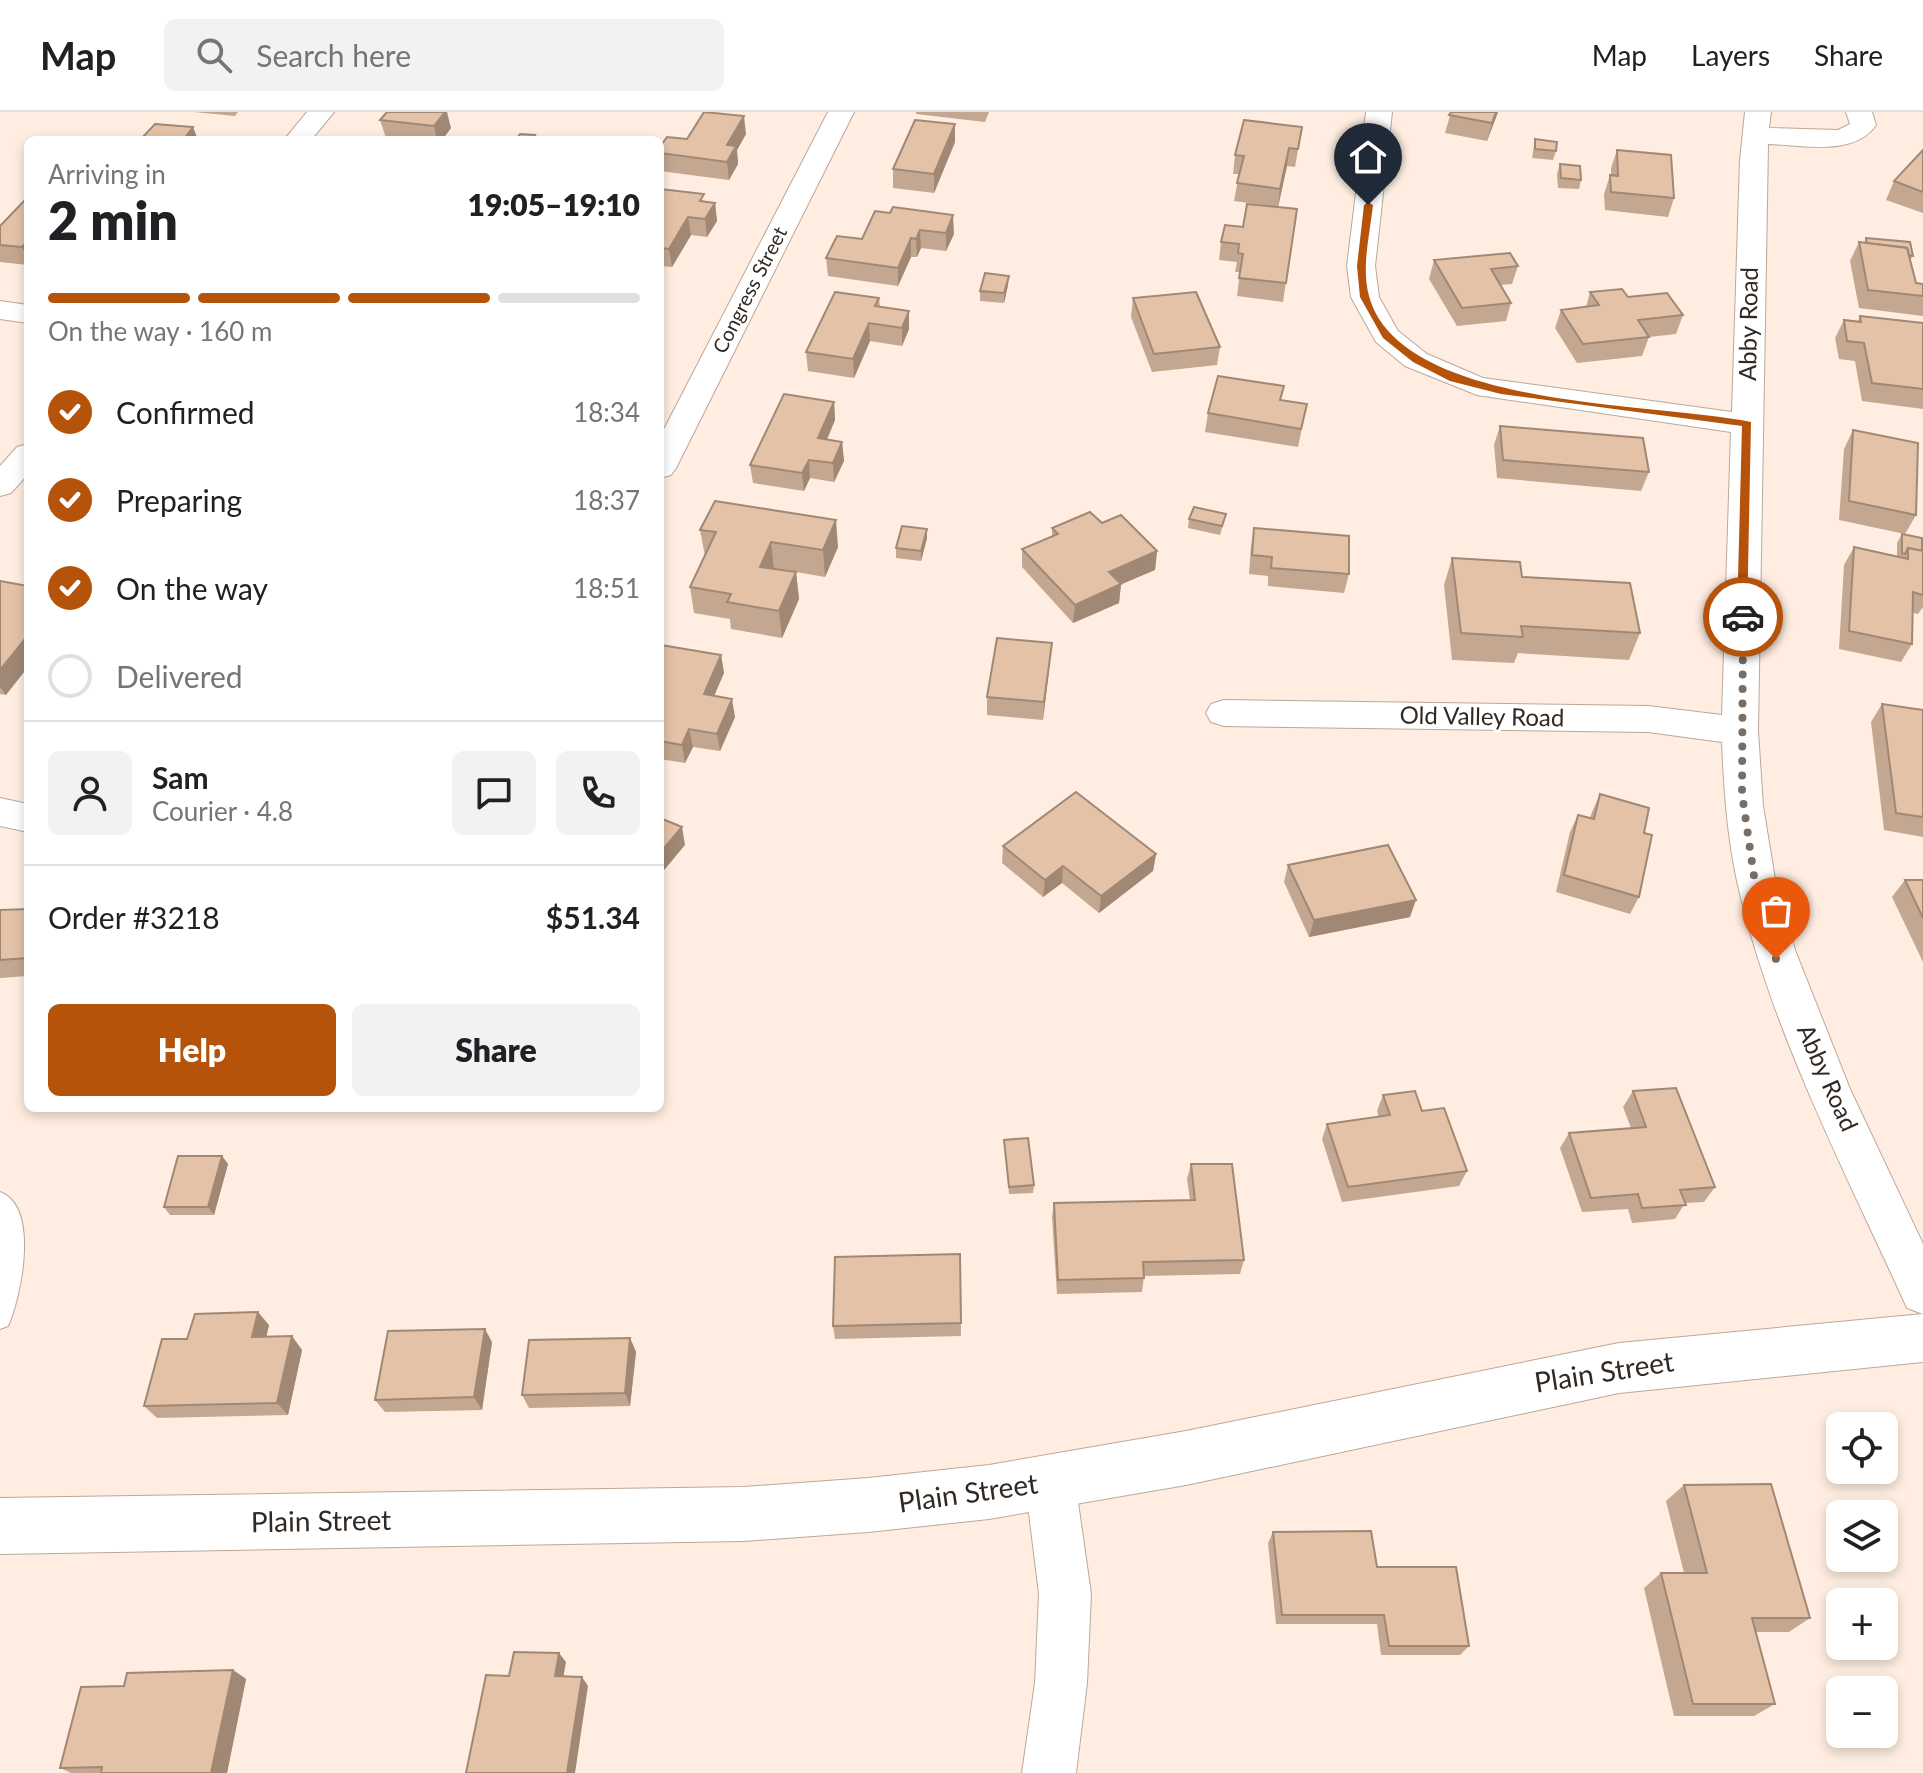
<!DOCTYPE html>
<html lang="en">
<head>
<meta charset="utf-8">
<style>
  :root { --surface:#fff; --page:#f2f2f2; --text:#202124; --muted:#757577; --line:#e0e0e0; --accent:#b45309 }
  body { margin:0; font-family:Lato,sans-serif; background:var(--page); color:var(--text); height:100vh; display:flex; flex-direction:column; font-size:30px; white-space:nowrap }
  * { box-sizing:border-box; margin:0 }
  p { font-size:26px; color:var(--muted) }
  .icon { flex:none; width:44px; height:44px; fill:none; stroke:currentColor; stroke-width:2; stroke-linecap:round; stroke-linejoin:round }
  .map { position:relative; flex:1; overflow:hidden }
  .side { position:absolute; left:24px; top:24px; width:640px; height:976px; display:flex; flex-direction:column; background:var(--surface); border-radius:12px; box-shadow:0 4px 12px #0003 }
  .side>* { flex:none }
  .buttons { position:absolute; left:1826px; top:1300px; display:grid; gap:16px }
  .buttons a { display:grid; place-items:center; width:72px; height:72px; border-radius:12px; background:var(--surface); box-shadow:0 4px 12px #0003; font-size:40px }
  .pin { position:absolute; display:grid; place-items:center; width:68px; height:68px; color:#fff; margin:-82px -34px; border-radius:50% 50% 50% 0; rotate:-45deg; box-shadow:0 0 8px #0007 }
  .pin .icon { rotate:45deg }
  .courier { position:absolute; display:grid; place-items:center; width:80px; height:80px; margin:-40px; border:6px solid #b45309; border-radius:50%; background:#fff; color:#222; box-shadow:0 2px 10px #0007 }
  .overview em { font-style:normal; font-weight:800 }
  .overview div { display:flex; flex-direction:column-reverse }
  .overview { display:flex; align-items:center; justify-content:space-between; height:136px; padding:0 24px }
  h1 { font-size:52px; font-weight:800; line-height:60px }
  .bar { display:grid; grid-template-columns:repeat(4,1fr); gap:12px 8px; align-content:center; height:96px; padding:0 24px }
  .bar i { height:10px; border-radius:6px; background:var(--line) }
  .bar .current { background:var(--accent) }
  .bar p { grid-column:span 4 }
  .line { display:flex; align-items:center; gap:20px; padding:0 24px; border-top:2px solid var(--line) }
  .line div { flex:1 }
  .round { display:grid; place-items:center; flex:none; width:84px; height:84px; border-radius:12px; background:var(--page) }
  ol { padding:0 24px; list-style:none }
  li { display:flex; align-items:center; gap:24px; height:88px }
  li p { margin-inline-start:auto }
  li .icon { padding:8px; border-radius:50%; background:var(--accent); color:#fff; stroke-width:4 }
  li:last-child { color:var(--muted) }
  li i { width:44px; height:44px; border:4px solid var(--line); border-radius:50% }
  .primary-button { display:flex; gap:16px; margin-top:auto; padding:16px 24px }
  .primary-button a { flex:1; height:92px; border-radius:12px; background:var(--accent); color:#fff; font-size:32px; font-weight:800; line-height:92px; text-align:center }
  .primary-button a+a { background:var(--page); color:var(--text) }
  header { display:flex; align-items:center; gap:48px; box-sizing:border-box; height:112px; padding:0 40px; background:var(--surface); border-bottom:2px solid var(--line) }
  header strong { font-size:38px }
  nav { display:flex; gap:44px; margin-inline-start:auto; font-size:28px }
  .search { width:560px; height:72px; background:var(--page); display:flex; align-items:center; gap:20px; box-sizing:border-box; padding:0 28px; border-radius:12px; color:var(--muted); font-size:30px }
  .map>svg:first-child { display:block }
</style>
</head>
<body>
<header>
<strong>Map</strong>
<div class="search"><svg class="icon" aria-label="search" viewBox="0 0 24 24"><circle cx="10" cy="10" r="6"/><path d="M15 15l6 6"/></svg>Search here</div>
<nav><a>Map</a><a>Layers</a><a>Share</a></nav>
</header>
<div class="map">
<svg width="1923" height="1661" viewBox="0 0 1923 1661">
  <rect width="100%" height="100%" fill="#feede0"/>
  <g fill="none" stroke-linecap="round" stroke-linejoin="round">
    <g stroke="#bca899" stroke-width="2">
      <path id="service" d="M0 1080C40 1095 21 1185 8 1214L0 1217Z"/>
    </g>
    <g stroke="#bca899" stroke-width="2">
      <g id="minor">
        <polygon points="307,0 334,0 311,28 284,28"/>
        <polygon points="828,0 854,0 676,356 671,363 660,366 660,325"/>
        <path d="M1366 0H1392L1375 154 1379 185 1398 219 1427 242 1483 266 1732 300 1740 48 1745 0H1771L1769 16 1838 18 1850 12 1846 0H1872L1876 13C1854 45 1802 33 1768 32L1758 619 1763 694 1775 767 1795 838 1850 977 1923 1132V1202L1907 1196C1844 1057 1771 919 1737 769 1727 723 1724 677 1722 630L1648 620 1224 614 1211 610 1206 601 1211 592 1224 588 1648 594 1722 603 1731 320 1477 283 1405 254 1376 230 1351 185 1347 154Z"/>
        <polygon points="0,189 28,193 28,211 0,207"/>
        <polygon points="28,332 28,362 11,381 0,384 0,354 17,335"/>
        <polygon points="0,686 28,692 28,720 0,714"/>
        <polygon points="1050,1344 1067,1352 1075,1369 1091,1482 1087,1571 1076,1661 1022,1661 1035,1571 1039,1482 1025,1369 1033,1352"/>
      </g>
    </g>
    <g stroke="#bca899" stroke-width="2">
      <polygon id="tertiary" points="1923,1202 1923,1250 1619,1281 1186,1373 989,1407 868,1420 743,1429 0,1442 0,1386 743,1375 868,1366 989,1353 1186,1319 1619,1231"/>
    </g>
    <use href="#service" fill="#fff" fill-rule="evenodd"/>
    <use href="#minor" fill="#fff" fill-rule="evenodd"/>
    <use href="#tertiary" fill="#fff" fill-rule="evenodd"/>
  </g>
  <g fill="#c4a790">
    <polygon points="194,0 238,0 235,4"/>
    <polygon points="916,0 989,0 985,10 916,2"/>
    <polygon points="1451,0 1498,0 1487,29 1445,21"/>
    <polygon points="380,8 451,16 442,28 405,28 386,26"/>
    <polygon points="1302,15 1295,55 1287,54 1278,95 1234,89 1239,62 1233,62 1235,43"/>
    <polygon points="746,22 737,38 738,52 729,68 660,59 660,41 687,27"/>
    <polygon points="1535,27 1556,39 1553,48 1532,46"/>
    <polygon points="955,30 934,81 893,76 893,57"/>
    <polygon points="1617,38 1674,86 1668,105 1605,98 1604,82 1610,63 1611,63 1611,56"/>
    <polygon points="1923,38 1923,101 1886,88 1894,69"/>
    <polygon points="1560,52 1581,68 1579,77 1558,76 1557,62"/>
    <polygon points="660,77 705,89 715,91 717,109 707,125 691,123 672,155 660,154"/>
    <polygon points="28,87 28,153 0,150 0,114"/>
    <polygon points="1297,97 1283,190 1237,184 1240,160 1235,160 1237,150 1219,148 1221,130"/>
    <polygon points="875,99 954,122 946,139 921,136 917,145 911,145 898,174 828,164 826,146 862,127"/>
    <polygon points="1866,126 1913,144 1910,148 1916,171 1923,172 1923,204 1859,196 1850,149 1859,130 1864,131"/>
    <polygon points="1434,148 1518,154 1512,172 1501,173 1511,191 1506,209 1457,214 1429,167"/>
    <polygon points="1008,173 1004,191 980,189 980,179"/>
    <polygon points="1590,180 1628,185 1683,203 1676,222 1649,225 1642,244 1577,251 1555,216 1561,198 1586,195"/>
    <polygon points="879,186 880,195 909,217 902,234 870,229 854,266 808,259 806,240"/>
    <polygon points="1133,186 1220,235 1217,253 1152,260 1131,205"/>
    <polygon points="1860,204 1923,211 1923,297 1862,289 1855,249 1839,247 1835,226 1844,208 1858,209"/>
    <polygon points="1282,288 1307,292 1298,335 1205,320 1208,301"/>
    <polygon points="834,290 835,308 827,328 842,330 844,349 834,370 810,366 804,379 753,371 750,353"/>
    <polygon points="1500,314 1649,360 1641,379 1497,366 1494,333"/>
    <polygon points="1853,318 1916,403 1905,422 1839,408 1844,337"/>
    <polygon points="1226,402 1220,423 1188,416 1189,407"/>
    <polygon points="1052,416 1157,439 1155,458 1121,472 1119,491 1073,511 1022,455 1022,437 1052,424"/>
    <polygon points="1254,416 1349,462 1344,481 1268,474 1268,464 1249,462 1251,434"/>
    <polygon points="927,417 927,426 921,449 896,446 896,436"/>
    <polygon points="700,418 838,435 825,465 796,460 799,487 782,526 731,517 730,507 694,501 690,475 705,444"/>
    <polygon points="1902,422 1923,439 1923,495 1918,502 1913,501 1912,532 1901,550 1839,537 1844,453 1854,435 1897,444 1897,431"/>
    <polygon points="1452,446 1522,465 1640,521 1629,548 1518,541 1514,551 1452,548 1444,473"/>
    <polygon points="0,469 6,583 0,582"/>
    <polygon points="660,535 721,543 724,561 714,584 735,605 720,639 693,635 685,651 660,647"/>
    <polygon points="1050,549 1043,608 987,603 987,585"/>
    <polygon points="1882,592 1923,598 1923,725 1884,718 1871,610"/>
    <polygon points="1600,682 1644,721 1639,785 1630,802 1556,780 1570,720 1578,703 1590,706 1592,700"/>
    <polygon points="1003,734 1156,742 1153,759 1099,801 1062,771 1043,785 1002,751"/>
    <polygon points="1288,753 1410,805 1309,825 1284,770"/>
    <polygon points="1905,768 1923,768 1923,850 1892,785"/>
    <polygon points="28,797 28,864 0,866 0,798"/>
    <polygon points="1633,979 1715,1075 1704,1090 1685,1091 1675,1107 1632,1111 1628,1097 1582,1100 1560,1036 1569,1021 1631,1016 1623,995"/>
    <polygon points="1383,983 1422,999 1467,1059 1459,1074 1342,1090 1322,1027 1327,1012 1379,1005 1377,999"/>
    <polygon points="1004,1028 1034,1073 1033,1081 1009,1082"/>
    <polygon points="222,1044 228,1052 214,1103 170,1103 164,1095"/>
    <polygon points="1191,1052 1244,1148 1240,1162 1144,1164 1142,1180 1057,1182 1052,1105 1054,1091 1190,1088 1187,1067"/>
    <polygon points="960,1142 961,1224 835,1227 833,1214"/>
    <polygon points="269,1213 266,1225 302,1238 288,1303 157,1306 144,1294 187,1227"/>
    <polygon points="630,1226 636,1240 630,1294 529,1296 522,1283"/>
    <polygon points="492,1230 482,1298 385,1300 375,1288"/>
    <polygon points="1684,1373 1810,1506 1789,1520 1756,1520 1775,1592 1754,1604 1674,1604 1644,1476 1661,1461 1684,1461 1666,1389"/>
    <polygon points="1273,1420 1377,1455 1469,1534 1460,1543 1381,1543 1377,1512 1276,1512 1268,1431"/>
    <polygon points="233,1558 246,1567 227,1661 71,1661 60,1656 124,1574"/>
  </g>
  <g fill="#a08875">
    <polygon points="432,0 447,0 451,16 442,28 437,28 434,14"/>
    <polygon points="1496,0 1498,0 1487,29 1492,11"/>
    <polygon points="744,4 746,22 737,38 738,52 729,68 727,50 727,33"/>
    <polygon points="955,12 955,30 934,81 934,62"/>
    <polygon points="193,15 198,28 183,28"/>
    <polygon points="1289,36 1287,54 1278,95 1280,77"/>
    <polygon points="715,91 717,109 707,125 705,107"/>
    <polygon points="953,103 954,122 946,139 946,121"/>
    <polygon points="688,105 691,123 672,155 669,137"/>
    <polygon points="920,118 921,136 917,145 916,127"/>
    <polygon points="911,126 911,145 898,174 898,156"/>
    <polygon points="28,129 28,148 22,135"/>
    <polygon points="1009,164 1008,173 1004,191 1004,181"/>
    <polygon points="909,199 909,217 902,234 902,216"/>
    <polygon points="869,211 870,229 854,266 853,247"/>
    <polygon points="834,290 835,308 819,345 818,326"/>
    <polygon points="842,330 844,349 834,370 833,351"/>
    <polygon points="809,348 810,366 804,379 802,361"/>
    <polygon points="836,408 838,435 825,465 823,438"/>
    <polygon points="927,417 927,426 921,449 921,439"/>
    <polygon points="771,430 774,457 760,455"/>
    <polygon points="1157,439 1155,458 1108,478 1109,460"/>
    <polygon points="796,460 799,487 782,526 779,499"/>
    <polygon points="1121,472 1119,491 1073,511 1075,493"/>
    <polygon points="28,523 28,555 6,583 0,575 0,558"/>
    <polygon points="1052,531 1050,549 1043,608 1044,590"/>
    <polygon points="721,543 724,561 707,600 704,582"/>
    <polygon points="732,587 735,605 720,639 717,622"/>
    <polygon points="689,617 693,635 685,651 682,633"/>
    <polygon points="682,715 685,733 660,763 660,741"/>
    <polygon points="1156,742 1153,759 1099,801 1101,784"/>
    <polygon points="1063,754 1062,771 1043,785 1045,768"/>
    <polygon points="1416,788 1410,805 1309,825 1314,808"/>
    <polygon points="222,1044 228,1052 214,1103 208,1095"/>
    <polygon points="258,1200 269,1213 263,1239 252,1225"/>
    <polygon points="485,1217 492,1230 482,1298 474,1285"/>
    <polygon points="292,1224 302,1238 288,1303 277,1291"/>
    <polygon points="630,1226 636,1240 630,1294 625,1281"/>
    <polygon points="559,1541 566,1550 562,1573 555,1564"/>
    <polygon points="233,1558 246,1567 227,1661 211,1661"/>
    <polygon points="582,1565 588,1574 575,1661 567,1661"/>
  </g>
  <g fill="#e4c2a7" stroke="#a08875" stroke-width="2">
    <polygon points="387,0 445,0 434,14 380,8"/>
    <polygon points="704,0 744,4 727,33 736,34 727,50 660,41 660,35 667,25 687,27"/>
    <polygon points="1451,0 1496,0 1492,11 1449,3"/>
    <polygon points="915,8 955,12 934,62 893,57"/>
    <polygon points="1244,8 1302,15 1298,37 1289,36 1280,77 1237,71 1244,44 1235,43"/>
    <polygon points="155,12 193,15 183,28 140,28"/>
    <polygon points="520,22 535,23 532,28 516,28"/>
    <polygon points="1535,27 1557,30 1556,39 1535,37"/>
    <polygon points="1617,38 1671,43 1674,86 1611,80 1610,63 1618,64"/>
    <polygon points="1923,38 1923,80 1894,69"/>
    <polygon points="1560,52 1580,54 1581,68 1561,66"/>
    <polygon points="660,77 704,82 700,89 715,91 705,107 688,105 669,137 660,136"/>
    <polygon points="26,87 28,87 28,129 22,135 0,133 0,114"/>
    <polygon points="1247,92 1297,97 1286,171 1239,166 1243,142 1238,141 1239,132 1221,130 1225,113 1243,115"/>
    <polygon points="893,95 953,103 946,121 920,118 916,127 911,126 898,156 826,146 837,124 862,127 875,99 890,101"/>
    <polygon points="1866,126 1910,130 1913,144 1909,143 1907,136 1867,131"/>
    <polygon points="1859,130 1907,136 1916,171 1923,172 1923,184 1868,178"/>
    <polygon points="1510,141 1518,154 1491,157 1511,191 1462,196 1434,148"/>
    <polygon points="985,161 1009,164 1004,181 980,179"/>
    <polygon points="1622,177 1628,185 1667,181 1683,203 1638,208 1649,225 1583,232 1561,198 1599,193 1590,180"/>
    <polygon points="835,180 879,186 875,194 909,199 902,216 869,211 853,247 806,240"/>
    <polygon points="1196,180 1220,235 1154,242 1133,186"/>
    <polygon points="1860,204 1923,211 1923,277 1872,271 1864,231 1847,229 1844,208 1861,210"/>
    <polygon points="1218,264 1284,274 1280,288 1307,292 1301,317 1208,301"/>
    <polygon points="784,282 834,290 818,326 842,330 833,351 809,348 802,361 750,353"/>
    <polygon points="1500,314 1643,326 1649,360 1503,348"/>
    <polygon points="1853,318 1918,331 1916,403 1849,389"/>
    <polygon points="715,389 836,408 823,438 771,430 760,455 796,460 779,499 727,490 731,482 690,475 716,420 700,418"/>
    <polygon points="1194,395 1226,402 1222,414 1189,407"/>
    <polygon points="1090,400 1102,411 1121,403 1157,439 1109,460 1121,472 1075,493 1022,437 1058,422 1052,416"/>
    <polygon points="902,414 927,417 921,439 896,436"/>
    <polygon points="1254,416 1349,424 1349,462 1271,456 1272,445 1252,443"/>
    <polygon points="1902,422 1922,426 1922,439 1908,436 1905,442 1902,441"/>
    <polygon points="1854,435 1908,447 1908,436 1923,439 1923,483 1913,480 1912,532 1849,519"/>
    <polygon points="1452,446 1520,450 1522,465 1630,471 1640,521 1521,514 1523,525 1461,521"/>
    <polygon points="0,469 28,474 28,523 0,558"/>
    <polygon points="997,526 1052,531 1044,590 987,585"/>
    <polygon points="661,533 721,543 704,582 732,587 717,622 689,617 682,633 660,629"/>
    <polygon points="1882,592 1923,598 1923,705 1896,701"/>
    <polygon points="1076,680 1156,742 1101,784 1063,754 1045,768 1003,734"/>
    <polygon points="1600,682 1649,696 1644,721 1652,723 1639,785 1564,763 1578,703 1594,707"/>
    <polygon points="660,706 682,715 660,741"/>
    <polygon points="1388,733 1416,788 1314,808 1288,753"/>
    <polygon points="1905,768 1923,768 1923,806"/>
    <polygon points="28,797 28,846 0,848 0,798"/>
    <polygon points="1676,976 1715,1075 1680,1078 1686,1093 1642,1096 1638,1082 1591,1086 1569,1021 1646,1015 1633,979"/>
    <polygon points="1415,979 1422,999 1444,996 1467,1059 1348,1075 1327,1012 1390,1003 1383,983"/>
    <polygon points="1028,1026 1034,1073 1009,1075 1004,1028"/>
    <polygon points="178,1044 222,1044 208,1095 164,1095"/>
    <polygon points="1191,1052 1232,1052 1244,1148 1143,1150 1144,1166 1058,1168 1054,1091 1195,1088"/>
    <polygon points="960,1142 961,1211 833,1214 835,1145"/>
    <polygon points="258,1200 252,1225 292,1224 277,1291 144,1294 162,1227 187,1227 195,1202"/>
    <polygon points="485,1217 474,1285 375,1288 388,1219"/>
    <polygon points="630,1226 625,1281 522,1283 529,1228"/>
    <polygon points="1771,1372 1810,1506 1752,1506 1775,1592 1693,1592 1661,1461 1707,1461 1684,1373"/>
    <polygon points="1371,1419 1377,1455 1456,1455 1469,1534 1389,1534 1384,1503 1282,1503 1273,1420"/>
    <polygon points="514,1540 559,1541 555,1564 582,1565 567,1661 466,1661 486,1563 509,1564"/>
    <polygon points="233,1558 211,1661 101,1661 102,1655 60,1656 81,1575 124,1574 127,1561"/>
  </g>
  <path fill="#b45309" d="M1368 90 1373 93C1370 122 1361 155 1369 184 1400 298 1655 290 1751 310L1747 508 1737 505 1742 314 1501 282 1450 269 1413 250 1383 226 1360 185 1357 154 1364 93Z"/>
  <g fill="none" stroke-linecap="round" stroke-linejoin="round">
    <polyline stroke="#796e65" stroke-width="8" stroke-dasharray="0 14.4" points="1743,505 1742,682 1756,778 1776,847"/>
  </g>
  <g text-anchor="middle" stroke-width="6" stroke-linejoin="round" paint-order="stroke">
    <g font-size="20" fill="#312923" stroke="#fff">
      <text transform="translate(750 178) rotate(-63)" y="7">Congress Street</text>
    </g>
    <g font-size="24" fill="#312923" stroke="#fff">
      <text transform="translate(1749 212) rotate(-89)" y="8">Abby Road</text>
      <text transform="translate(1482 605) rotate(1)" y="8">Old Valley Road</text>
      <text transform="translate(1827 966) rotate(66)" y="8">Abby Road</text>
    </g>
    <g font-size="28" fill="#312923" stroke="#fff">
      <text transform="translate(1604 1260) rotate(-9)" y="10">Plain Street</text>
      <text transform="translate(968 1381) rotate(-8)" y="10">Plain Street</text>
      <text transform="translate(321 1409) rotate(-1)" y="10">Plain Street</text>
    </g>
  </g>
</svg>
<div class="buttons">
<a><svg class="icon" aria-label="locate" viewBox="0 0 24 24"><circle cx="12" cy="12" r="6"/><path d="M12 2v4M12 18v4M2 12h4M18 12h4"/></svg></a>
<a><svg class="icon" aria-label="layers" viewBox="0 0 24 24"><path d="M12 4l9 5-9 5-9-5zM3 14l9 5 9-5"/></svg></a>
<a>+</a>
<a>−</a>
</div>
<div class="pin" style="left:1776px;top:847px;background:#ea580c"><svg class="icon" aria-label="bag" viewBox="0 0 24 24"><path d="M5 8h14l-1 12H6zM9 8a3 3 0 0 1 6 0"/></svg></div>
<div class="pin" style="left:1368px;top:93px;background:#1f2937"><svg class="icon" aria-label="home" viewBox="0 0 24 24"><path d="M3 11l9-7 9 7M6 9v11h12V9"/></svg></div>
<div class="courier" style="left:1743px;top:505px"><svg class="icon" aria-label="car" viewBox="0 0 24 24"><path d="M5 17H2v-5l4-1 3-4h7l3 4 3 1v5h-3M9 17h6M6 11h13"/><circle cx="7" cy="17" r="2"/><circle cx="17" cy="17" r="2"/></svg></div>
<section class="side">
<div class="overview"><div><h1>2 min</h1><p>Arriving in</p></div><em>19:05–19:10</em></div>
<div class="bar"><i class="current"></i><i class="current"></i><i class="current"></i><i></i><p>On the way · 160 m</p></div>
<ol>
<li><svg class="icon" aria-label="check" viewBox="0 0 24 24"><path d="M5 12l5 5 9-10"/></svg>Confirmed<p>18:34</p></li>
<li><svg class="icon" aria-label="check" viewBox="0 0 24 24"><path d="M5 12l5 5 9-10"/></svg>Preparing<p>18:37</p></li>
<li><svg class="icon" aria-label="check" viewBox="0 0 24 24"><path d="M5 12l5 5 9-10"/></svg>On the way<p>18:51</p></li>
<li><i></i>Delivered</li>
</ol>
<div class="line" style="height:144px"><a class="round"><svg class="icon" aria-label="person" viewBox="0 0 24 24"><circle cx="12" cy="8" r="4"/><path d="M4 21q1-7 8-7t8 7"/></svg></a><div><b>Sam</b><p>Courier · 4.8</p></div><a class="round"><svg class="icon" aria-label="chat" viewBox="0 0 24 24"><path d="M4 5h16v11H9l-5 4z"/></svg></a><a class="round"><svg class="icon" aria-label="phone" viewBox="0 0 24 24"><path d="M5 4h4l2 5-3 2q2 4 5 5l2-3 5 2v4C11 20 4 13 5 4z"/></svg></a></div>
<div class="line" style="height:104px"><div>Order #3218</div><b>$51.34</b></div>
<div class="primary-button"><a>Help</a><a>Share</a></div>
</section>
</div>
</body>
</html>
